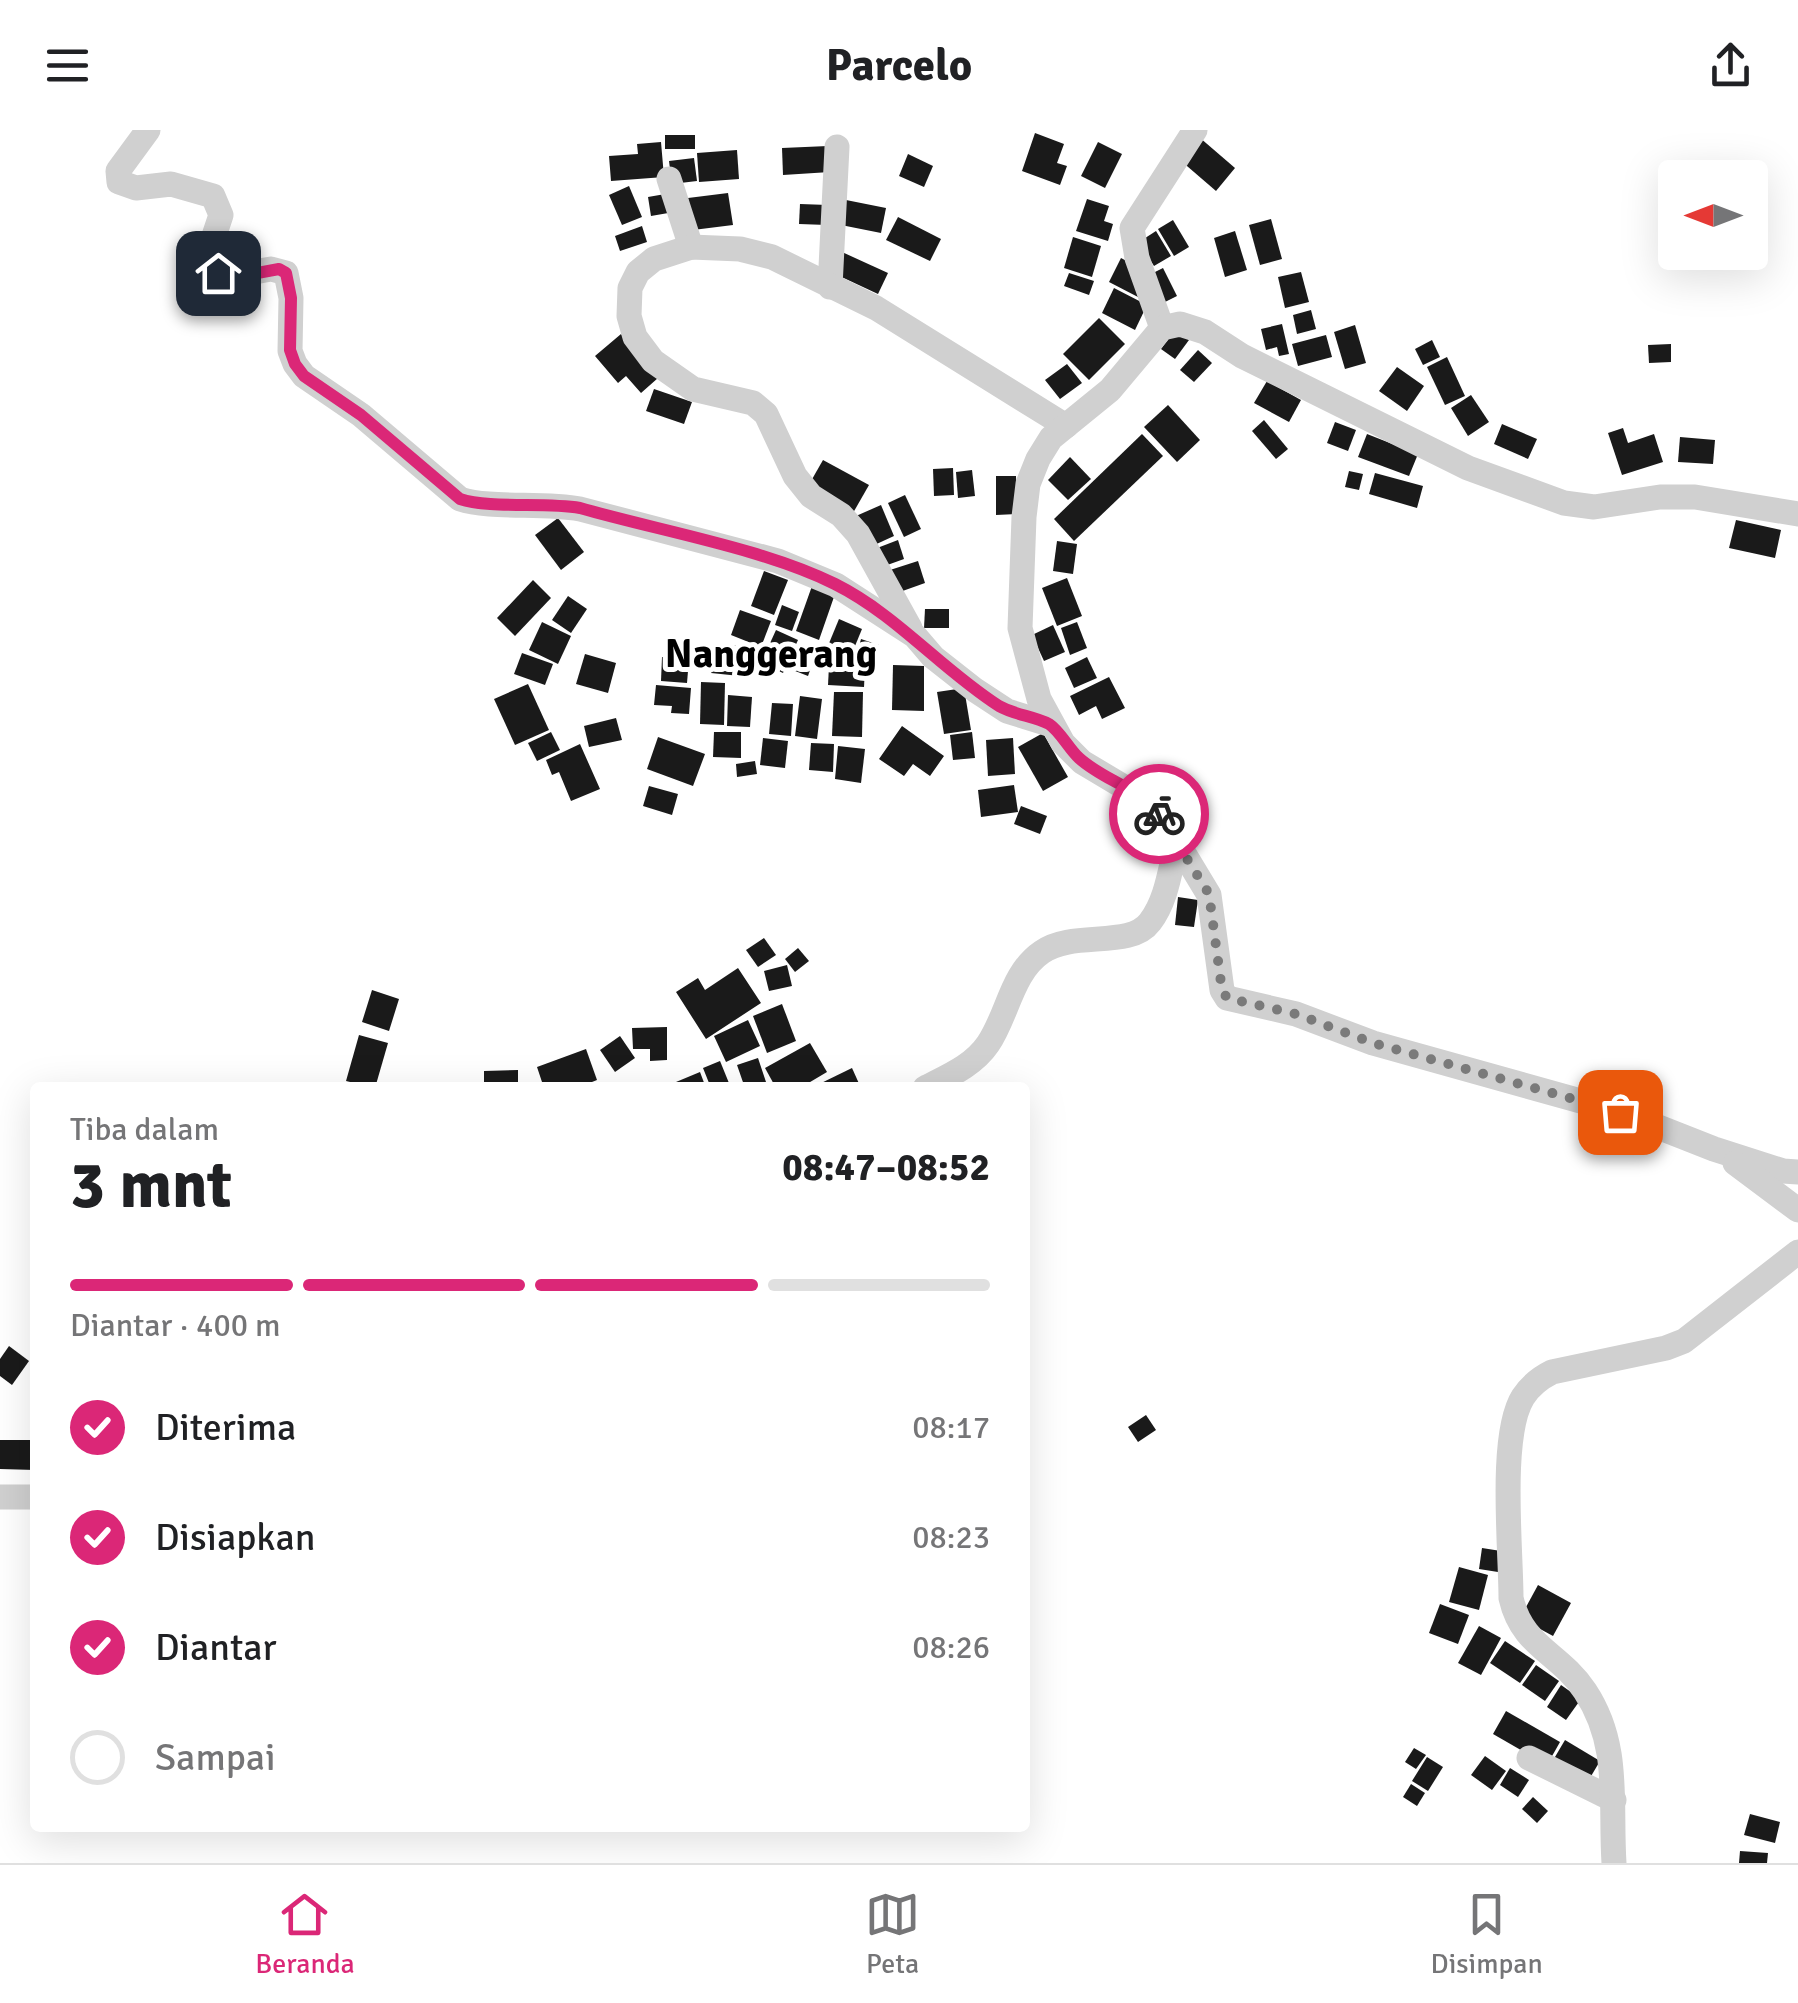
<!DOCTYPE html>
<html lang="id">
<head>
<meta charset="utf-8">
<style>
  :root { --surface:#fff; --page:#f2f2f2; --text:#202124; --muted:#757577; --line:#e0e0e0; --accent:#db2777 }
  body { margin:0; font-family:Signika,sans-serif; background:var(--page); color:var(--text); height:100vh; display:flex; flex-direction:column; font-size:38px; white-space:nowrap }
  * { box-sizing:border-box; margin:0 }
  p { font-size:32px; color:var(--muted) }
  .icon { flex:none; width:55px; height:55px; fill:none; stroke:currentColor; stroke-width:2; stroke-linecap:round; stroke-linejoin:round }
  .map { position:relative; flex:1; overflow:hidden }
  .sheet { position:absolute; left:30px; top:952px; width:1000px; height:750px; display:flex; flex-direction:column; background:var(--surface); border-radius:10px; box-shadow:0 10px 40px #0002 }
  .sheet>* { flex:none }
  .needle { width:65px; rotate:270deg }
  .fabs { position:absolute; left:1658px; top:30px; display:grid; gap:20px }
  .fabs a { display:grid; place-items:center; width:110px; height:110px; border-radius:10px; background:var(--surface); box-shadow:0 10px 40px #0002; font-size:50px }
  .pin { position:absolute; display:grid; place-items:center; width:85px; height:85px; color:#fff; margin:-42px; border-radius:20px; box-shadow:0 5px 15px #0006 }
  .courier { position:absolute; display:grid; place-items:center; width:100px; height:100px; margin:-50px; border:8px solid #db2777; border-radius:50%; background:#fff; color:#222; box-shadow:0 2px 12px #0007 }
  .overview em { font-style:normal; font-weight:700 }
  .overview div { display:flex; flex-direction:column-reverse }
  .overview { display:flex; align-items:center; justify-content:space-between; height:170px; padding:0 40px }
  h1 { font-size:65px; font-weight:700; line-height:75px }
  .bar { display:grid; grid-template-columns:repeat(4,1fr); gap:15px 10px; align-content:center; height:120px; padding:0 40px }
  .bar i { height:12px; border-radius:8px; background:var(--line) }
  .bar .current { background:var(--accent) }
  .bar p { grid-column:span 4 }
  ol { padding:0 40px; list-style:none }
  li { display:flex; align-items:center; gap:30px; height:110px }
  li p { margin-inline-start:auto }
  li .icon { padding:10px; border-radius:50%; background:var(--accent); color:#fff; stroke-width:4 }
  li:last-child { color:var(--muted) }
  li i { width:55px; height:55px; border:5px solid var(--line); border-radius:50% }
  header { display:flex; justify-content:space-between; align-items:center; height:130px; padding:0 40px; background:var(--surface); font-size:45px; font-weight:700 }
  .dock { display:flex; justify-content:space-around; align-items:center; height:140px; border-top:2px solid var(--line); background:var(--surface); font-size:28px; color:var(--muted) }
  .dock a { display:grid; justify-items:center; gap:5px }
  .dock .current { color:var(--accent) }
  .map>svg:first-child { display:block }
</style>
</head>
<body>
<header><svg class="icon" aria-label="menu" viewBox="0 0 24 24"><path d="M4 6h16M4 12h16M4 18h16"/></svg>Parcelo<svg class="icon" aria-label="share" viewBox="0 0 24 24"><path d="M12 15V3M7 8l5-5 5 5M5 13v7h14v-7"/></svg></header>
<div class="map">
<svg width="1798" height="1733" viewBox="0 0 1798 1733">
  <rect width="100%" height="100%" fill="#fff"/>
  <g fill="#1a1a1a">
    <polygon points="1035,3 1064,14 1057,33 1067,36 1060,55 1022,41"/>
    <rect x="665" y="5" width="30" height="14"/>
    <polygon points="1199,7 1235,38 1216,61 1180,30"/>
    <polygon points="661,12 664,47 611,51 609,26 638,24 637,14"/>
    <polygon points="1098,12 1122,24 1105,58 1081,46"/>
    <polygon points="828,16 830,42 783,45 782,18"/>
    <polygon points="737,20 739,49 699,52 697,23"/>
    <polygon points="908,24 933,36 924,57 899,46"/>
    <polygon points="694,28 697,51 672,54 669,31"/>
    <polygon points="629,56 642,87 622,95 609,65"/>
    <polygon points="671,63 674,82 651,86 648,67"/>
    <polygon points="728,63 733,95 693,100 688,68"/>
    <polygon points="1087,69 1109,76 1104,91 1113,94 1108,111 1076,101"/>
    <polygon points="846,70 886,78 881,103 841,95"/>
    <polygon points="800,74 828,75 827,95 799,94"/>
    <polygon points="898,87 941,109 930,131 886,110"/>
    <polygon points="1271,89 1282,129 1260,135 1249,95"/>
    <polygon points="1173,90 1189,117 1174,126 1158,99"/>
    <polygon points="642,96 647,112 620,121 615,106"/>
    <polygon points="1156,101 1171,126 1154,136 1139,112"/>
    <polygon points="1235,101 1247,140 1225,147 1214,108"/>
    <polygon points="1073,107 1101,116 1092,147 1064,138"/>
    <polygon points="842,122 888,143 878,164 833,143"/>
    <polygon points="1121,128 1136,136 1138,167 1109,152"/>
    <polygon points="1163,138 1177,166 1163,173 1149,145"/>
    <polygon points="1301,142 1309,172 1285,178 1278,147"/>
    <polygon points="1069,143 1094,151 1089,165 1064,156"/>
    <polygon points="1114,158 1147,175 1135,200 1102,183"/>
    <polygon points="1311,180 1316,199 1297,204 1293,185"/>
    <polygon points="1099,188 1125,214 1089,250 1063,224"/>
    <polygon points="1282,194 1289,224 1279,226 1277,217 1266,220 1261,199"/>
    <polygon points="1355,195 1366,233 1345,239 1334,202"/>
    <polygon points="1175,200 1189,210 1175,229 1161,219"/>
    <polygon points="621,204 658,248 641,263 626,246 618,253 595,226"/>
    <polygon points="1326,205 1332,227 1298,236 1292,214"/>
    <polygon points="1432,210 1440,227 1423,235 1415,219"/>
    <polygon points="1671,214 1671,232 1649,233 1648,215"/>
    <polygon points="1198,220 1212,233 1194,252 1180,240"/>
    <polygon points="1447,227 1465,266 1445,275 1427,237"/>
    <polygon points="1067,234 1082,253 1060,269 1045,250"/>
    <polygon points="1397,237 1424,256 1407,281 1379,261"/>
    <polygon points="1267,251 1301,270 1289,292 1254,273"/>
    <polygon points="654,259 692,272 684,294 646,281"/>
    <polygon points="1471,265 1489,292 1468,306 1451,278"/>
    <polygon points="1168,275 1200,310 1177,332 1144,297"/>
    <polygon points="1264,290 1288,319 1276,329 1252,301"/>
    <polygon points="1335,292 1356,300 1348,321 1327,313"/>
    <polygon points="1502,294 1537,309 1528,329 1494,314"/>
    <polygon points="1623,298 1628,313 1654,304 1663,332 1622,345 1608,303"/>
    <polygon points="1142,304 1163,326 1074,411 1054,389"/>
    <polygon points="1367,304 1418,324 1409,346 1358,327"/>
    <polygon points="1680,307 1715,310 1713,334 1678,332"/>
    <polygon points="1070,327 1091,349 1068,370 1048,350"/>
    <polygon points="823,330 869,355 853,383 807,358"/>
    <polygon points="953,338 954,365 934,366 933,339"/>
    <polygon points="972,340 975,366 958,368 956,342"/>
    <polygon points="1349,341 1363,344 1359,360 1345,357"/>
    <polygon points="1375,343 1423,356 1417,378 1369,364"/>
    <polygon points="996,346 1016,346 1017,384 996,385"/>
    <polygon points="905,365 921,399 904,407 888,373"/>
    <polygon points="881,375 894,406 870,417 856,386"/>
    <polygon points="558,388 584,422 561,440 535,405"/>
    <polygon points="1736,390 1781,400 1775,428 1729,418"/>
    <polygon points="898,410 904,429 879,438 872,420"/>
    <polygon points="1057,411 1077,414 1073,444 1053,441"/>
    <polygon points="918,431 925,453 897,463 890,440"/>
    <polygon points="764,441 788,450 774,485 751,476"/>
    <polygon points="1067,448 1082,486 1057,496 1042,458"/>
    <polygon points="533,450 551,468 515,506 497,488"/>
    <polygon points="812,456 835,464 819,510 796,501"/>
    <polygon points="568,466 587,479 571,503 552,490"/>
    <polygon points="782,475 799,482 792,501 775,495"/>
    <polygon points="925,479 949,479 949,498 924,498"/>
    <polygon points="740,480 771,491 761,517 731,505"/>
    <polygon points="839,489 862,499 848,533 825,523"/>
    <polygon points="542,492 571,506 558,534 529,520"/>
    <polygon points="1077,492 1087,518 1070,525 1061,498"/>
    <polygon points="1053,495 1065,522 1044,531 1032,505"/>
    <polygon points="776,500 798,510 783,543 761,533"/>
    <polygon points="861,509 879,515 873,537 855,531"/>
    <polygon points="714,513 743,516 740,546 711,543"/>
    <polygon points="800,513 817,520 808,546 790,539"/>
    <polygon points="522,523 553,534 545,555 514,544"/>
    <polygon points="585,524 616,533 608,563 576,554"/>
    <polygon points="662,527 689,529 687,553 661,551"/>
    <polygon points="1087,527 1097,548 1074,558 1065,538"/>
    <polygon points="893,535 924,536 924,581 892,580"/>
    <polygon points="829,536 865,538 864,557 828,555"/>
    <polygon points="1109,547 1125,578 1102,589 1096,576 1079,585 1070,566"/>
    <polygon points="701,552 725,553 724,595 700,594"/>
    <polygon points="528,554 549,600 515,615 494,569"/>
    <polygon points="656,555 691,558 689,584 671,583 672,576 654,575"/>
    <polygon points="964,558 971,600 944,604 937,562"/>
    <polygon points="834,562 863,562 862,607 832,606"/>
    <polygon points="728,565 752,567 750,597 727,596"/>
    <polygon points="800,566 822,569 817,609 795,606"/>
    <polygon points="772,573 793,574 791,606 769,604"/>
    <polygon points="616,588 622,610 589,617 584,596"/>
    <polygon points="902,596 944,626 930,646 913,634 904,646 879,629"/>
    <polygon points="551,602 560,620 537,631 528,613"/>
    <polygon points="714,602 741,602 741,628 713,627"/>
    <polygon points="972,602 975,628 953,630 950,605"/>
    <polygon points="1043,603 1068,647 1043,661 1018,617"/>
    <polygon points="658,607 705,624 693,656 647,639"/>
    <polygon points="763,608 788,611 785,638 760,635"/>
    <polygon points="1013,608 1015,644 988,646 986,610"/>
    <polygon points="811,613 834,614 833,642 809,640"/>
    <polygon points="580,614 600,659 571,671 559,642 552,645 546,630"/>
    <polygon points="838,616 865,619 861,653 835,649"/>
    <polygon points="755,631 757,644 737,647 736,634"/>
    <polygon points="1014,655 1018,682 981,687 978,660"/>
    <polygon points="649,656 678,664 672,685 643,676"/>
    <polygon points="1021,676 1047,686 1040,704 1014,694"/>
    <polygon points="1178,767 1198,770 1194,797 1175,795"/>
    <polygon points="764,808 776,825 758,837 746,820"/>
    <polygon points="798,818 809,831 795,842 785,829"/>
    <polygon points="787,835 792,856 769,861 764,841"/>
    <polygon points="738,838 761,873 706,909 676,862 698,848 705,860"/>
    <polygon points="372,860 399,869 389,901 362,892"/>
    <polygon points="782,874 796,911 767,923 753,886"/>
    <polygon points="748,890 760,916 726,932 714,906"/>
    <polygon points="667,897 667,930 650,931 650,919 633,919 632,898"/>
    <polygon points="359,905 388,913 375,958 346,951"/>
    <polygon points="620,906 635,928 615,942 600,920"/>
    <polygon points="810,913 827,942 800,958 776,958 765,938"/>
    <polygon points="586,919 597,950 577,958 544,958 537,937"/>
    <polygon points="758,928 768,958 745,958 737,935"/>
    <polygon points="720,931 731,958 711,958 703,938"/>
    <polygon points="852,938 861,958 811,958"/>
    <polygon points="518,940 518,958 484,958 484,941"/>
    <polygon points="700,942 706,958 679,958 676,952"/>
    <polygon points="9,1216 29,1231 12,1255 0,1246 0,1229"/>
    <polygon points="1146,1285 1156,1300 1138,1312 1128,1297"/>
    <polygon points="0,1310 33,1310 35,1340 0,1339"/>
    <polygon points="1482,1418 1501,1421 1498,1442 1479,1439"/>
    <polygon points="1459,1437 1488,1445 1479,1480 1449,1472"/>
    <polygon points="1538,1455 1571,1473 1553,1506 1520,1488"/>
    <polygon points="1440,1474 1469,1485 1458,1514 1429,1503"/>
    <polygon points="1479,1496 1501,1508 1481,1545 1458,1533"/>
    <polygon points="1505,1511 1535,1531 1520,1553 1490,1533"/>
    <polygon points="1536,1535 1559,1551 1545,1571 1522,1555"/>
    <polygon points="1561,1555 1581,1569 1566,1590 1547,1577"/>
    <polygon points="1506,1581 1560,1612 1547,1635 1493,1604"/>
    <polygon points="1565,1610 1600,1631 1587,1653 1552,1632"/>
    <polygon points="1414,1618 1426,1625 1416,1639 1405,1632"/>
    <polygon points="1485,1626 1506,1641 1492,1660 1471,1645"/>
    <polygon points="1427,1627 1443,1637 1428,1661 1412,1651"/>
    <polygon points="1510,1638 1529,1650 1518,1667 1500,1655"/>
    <polygon points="1411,1654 1425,1663 1417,1676 1403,1667"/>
    <polygon points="1533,1667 1548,1681 1537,1693 1522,1679"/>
    <polygon points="1750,1684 1780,1692 1775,1713 1744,1705"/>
    <polygon points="1740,1721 1768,1723 1767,1733 1739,1733"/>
  </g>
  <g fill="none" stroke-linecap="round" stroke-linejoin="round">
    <g stroke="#d0d0d0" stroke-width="25">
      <path d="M148 0 118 41 119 52 136 58 171 54 213 66 221 85 210 118 215 140 226 147 271 139 286 143 291 168 290 221 295 234 304 246 361 285 460 369C490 379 543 372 580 379L778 431 836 455 915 506 933 527 975 560 1007 581 1052 595"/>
      <polyline points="669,49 691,117"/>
      <polyline points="830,157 837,17"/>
      <polyline points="1162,198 1137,128 1132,98 1195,0"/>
      <polyline points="910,498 858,404 841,385 811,366 795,346 766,284 753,273 693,259 653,231 635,207 629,186 630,158 638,142 654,129 691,117 740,119 772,127 876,178 1066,296"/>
      <polyline points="1177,712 1209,765 1222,860 1227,868 1296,884 1373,913 1620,982 1714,1019 1783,1041 1798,1042"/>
      <path d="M925 958C948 946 973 936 988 914 1008 885 1011 843 1042 822 1073 800 1130 819 1150 792 1167 770 1170 739 1177 712L1149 672 1082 632 1063 613 1039 569 1020 498 1024 387 1028 354 1038 329 1051 308 1110 260 1162 198 1180 194 1205 202 1242 226 1468 338 1564 373 1594 377 1660 367H1695L1798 384"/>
      <polyline points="1735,1033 1798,1080"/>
      <polyline points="0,1367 35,1367"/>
      <polyline points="1529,1628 1614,1670"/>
      <path d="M1614 1733C1610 1672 1621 1615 1585 1561 1559 1522 1522 1517 1511 1468 1511 1420 1499 1305 1523 1267 1530 1256 1540 1248 1552 1242L1666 1218 1684 1211 1798 1122"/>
    </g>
  </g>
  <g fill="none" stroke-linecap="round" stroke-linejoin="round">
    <polyline stroke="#7a7a7a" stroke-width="10" stroke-dasharray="0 18" points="1159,684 1209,764 1222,860 1227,868 1296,884 1373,913 1620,982"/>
    <path stroke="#db2777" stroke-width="12" d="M218 143 235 147 279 139 286 143 291 168 290 220 295 234 304 246 361 285 460 369C490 379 544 372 580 378 660 401 762 418 835 454 897 485 941 539 999 576 1015 585 1033 586 1049 594 1060 601 1069 619 1079 628 1103 650 1137 657 1159 684"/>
  </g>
  <g text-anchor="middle" stroke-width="10" stroke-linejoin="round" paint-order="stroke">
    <g font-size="40" font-weight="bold" fill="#000" stroke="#fff">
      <text x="771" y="537">Nanggerang</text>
    </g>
  </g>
</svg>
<div class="fabs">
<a><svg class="needle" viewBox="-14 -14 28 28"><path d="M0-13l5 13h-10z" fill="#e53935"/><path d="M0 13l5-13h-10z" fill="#757577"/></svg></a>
</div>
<div class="pin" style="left:1620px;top:982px;background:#ea580c"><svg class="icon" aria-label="bag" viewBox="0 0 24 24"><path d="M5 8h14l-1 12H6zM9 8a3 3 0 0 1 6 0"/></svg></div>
<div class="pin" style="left:218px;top:143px;background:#1f2937"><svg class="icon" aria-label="home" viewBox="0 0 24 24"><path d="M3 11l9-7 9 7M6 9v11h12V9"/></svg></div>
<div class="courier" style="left:1159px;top:684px"><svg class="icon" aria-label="bike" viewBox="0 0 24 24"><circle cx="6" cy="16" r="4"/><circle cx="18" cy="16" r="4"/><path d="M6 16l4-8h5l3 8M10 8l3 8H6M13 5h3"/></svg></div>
<section class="sheet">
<div class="overview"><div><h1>3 mnt</h1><p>Tiba dalam</p></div><em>08:47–08:52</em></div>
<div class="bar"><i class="current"></i><i class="current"></i><i class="current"></i><i></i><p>Diantar · 400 m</p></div>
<ol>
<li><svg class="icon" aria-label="check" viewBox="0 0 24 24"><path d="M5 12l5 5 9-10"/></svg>Diterima<p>08:17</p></li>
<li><svg class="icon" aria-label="check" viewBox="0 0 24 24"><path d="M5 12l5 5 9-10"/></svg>Disiapkan<p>08:23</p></li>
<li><svg class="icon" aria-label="check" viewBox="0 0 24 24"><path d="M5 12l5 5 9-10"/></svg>Diantar<p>08:26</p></li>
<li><i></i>Sampai</li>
</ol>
</section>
</div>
<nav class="dock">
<a class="current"><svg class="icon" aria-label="home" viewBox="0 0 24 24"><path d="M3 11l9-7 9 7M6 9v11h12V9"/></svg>Beranda</a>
<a><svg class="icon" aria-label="map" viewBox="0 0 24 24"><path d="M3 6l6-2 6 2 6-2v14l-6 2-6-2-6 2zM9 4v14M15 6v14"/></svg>Peta</a>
<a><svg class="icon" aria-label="saved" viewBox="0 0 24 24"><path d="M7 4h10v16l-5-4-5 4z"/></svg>Disimpan</a>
</nav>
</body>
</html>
